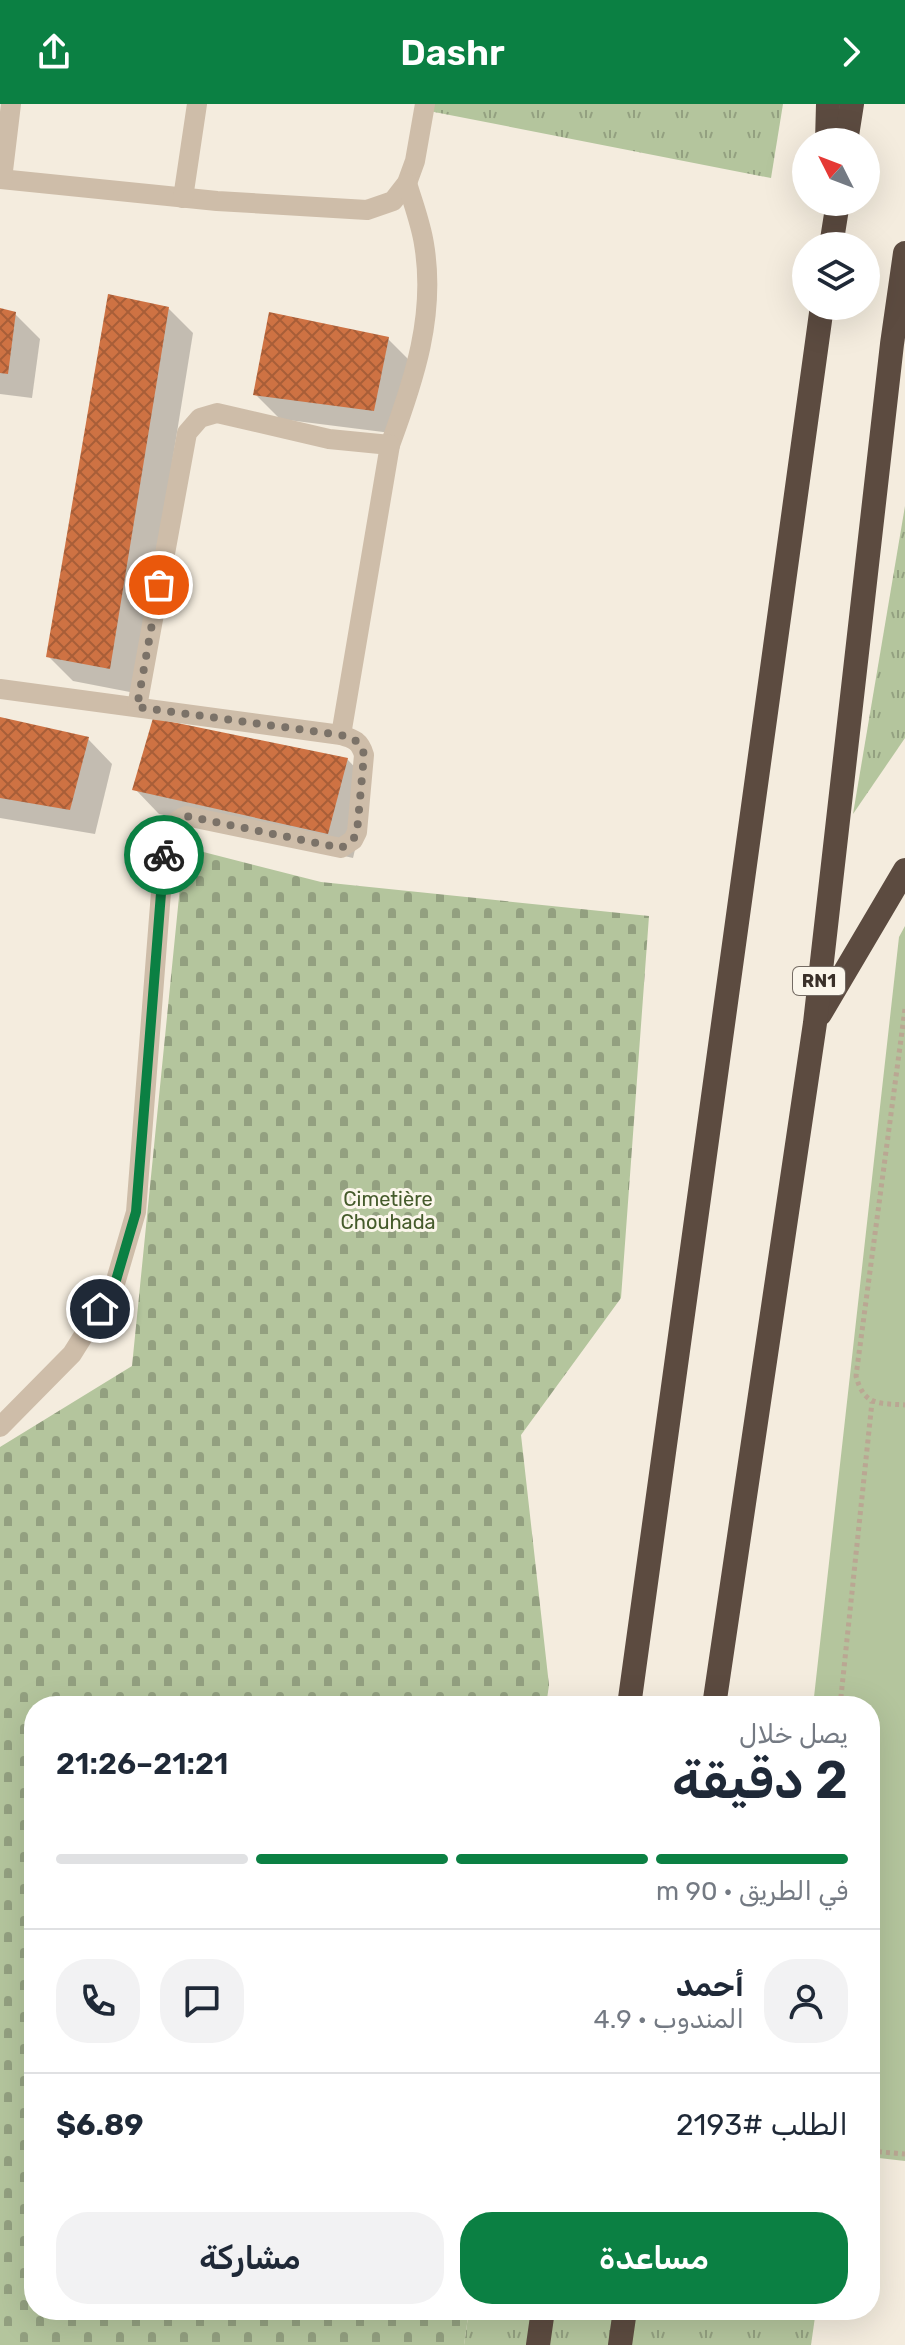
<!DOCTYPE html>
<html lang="ar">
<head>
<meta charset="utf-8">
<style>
  :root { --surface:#fff; --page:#f2f2f3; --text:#1f2937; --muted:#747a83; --line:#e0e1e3; --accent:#0b8043 }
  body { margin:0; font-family:Rubik,"Noto Sans Arabic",sans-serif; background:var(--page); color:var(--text); direction:rtl; height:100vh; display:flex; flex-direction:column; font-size:30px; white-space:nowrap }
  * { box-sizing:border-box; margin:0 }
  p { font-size:26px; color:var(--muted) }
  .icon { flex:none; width:44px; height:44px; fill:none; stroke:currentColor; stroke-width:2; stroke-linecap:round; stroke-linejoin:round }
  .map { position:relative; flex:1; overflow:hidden; direction:ltr }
  .sheet { position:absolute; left:24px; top:1592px; width:856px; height:624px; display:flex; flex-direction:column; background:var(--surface); border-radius:32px; box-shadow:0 8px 32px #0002; direction:rtl }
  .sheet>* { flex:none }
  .needle { width:52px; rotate:312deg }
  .buttons { position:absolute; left:792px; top:24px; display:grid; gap:16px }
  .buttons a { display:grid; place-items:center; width:88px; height:88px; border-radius:50%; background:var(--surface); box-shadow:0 8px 32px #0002; font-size:40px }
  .pin { position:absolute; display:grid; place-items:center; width:68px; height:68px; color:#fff; margin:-34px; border:4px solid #fff; border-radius:50%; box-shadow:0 2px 8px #0007 }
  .courier { position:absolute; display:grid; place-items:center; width:80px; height:80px; margin:-40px; border:6px solid #0b8043; border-radius:50%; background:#fff; color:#222; box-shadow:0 2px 10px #0007 }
  .head em { font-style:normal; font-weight:600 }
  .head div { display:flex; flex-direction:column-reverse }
  .head { display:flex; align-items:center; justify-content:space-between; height:136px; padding:0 32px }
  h1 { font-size:52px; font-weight:600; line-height:60px }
  .bar { display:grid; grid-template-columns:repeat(4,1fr); gap:12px 8px; align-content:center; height:96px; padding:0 32px }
  .bar i { height:10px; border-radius:6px; background:var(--line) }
  .bar .active { background:var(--accent) }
  .bar p { grid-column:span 4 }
  .line { display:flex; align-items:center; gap:20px; padding:0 32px; border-top:2px solid var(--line) }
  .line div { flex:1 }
  .round { display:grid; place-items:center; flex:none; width:84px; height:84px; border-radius:32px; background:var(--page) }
  .action { display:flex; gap:16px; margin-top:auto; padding:16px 32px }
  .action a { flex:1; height:92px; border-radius:32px; background:var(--accent); color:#fff; font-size:32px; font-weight:600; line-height:92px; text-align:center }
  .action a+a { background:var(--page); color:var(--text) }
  header { display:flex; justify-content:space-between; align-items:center; height:104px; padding:0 32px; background:var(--accent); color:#fff; font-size:36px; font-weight:600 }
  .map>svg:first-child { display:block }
</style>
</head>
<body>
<header><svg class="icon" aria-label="forward" viewBox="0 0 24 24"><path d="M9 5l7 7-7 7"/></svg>Dashr<svg class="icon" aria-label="share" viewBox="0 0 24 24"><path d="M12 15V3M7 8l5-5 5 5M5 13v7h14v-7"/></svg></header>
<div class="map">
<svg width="905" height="2241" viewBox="0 0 905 2241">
  <defs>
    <pattern id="grass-tufts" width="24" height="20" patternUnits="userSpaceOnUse" patternTransform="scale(2)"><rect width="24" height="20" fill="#b4c59d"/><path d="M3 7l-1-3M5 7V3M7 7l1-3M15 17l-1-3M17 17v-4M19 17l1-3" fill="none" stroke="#93a080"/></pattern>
    <pattern id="cemetery-stones" width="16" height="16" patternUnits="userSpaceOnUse" patternTransform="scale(2)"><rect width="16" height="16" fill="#b4c59d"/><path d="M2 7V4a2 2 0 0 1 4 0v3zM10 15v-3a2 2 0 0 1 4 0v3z" fill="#93a080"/></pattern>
    <pattern id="building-cross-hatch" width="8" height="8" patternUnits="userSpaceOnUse" patternTransform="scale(2)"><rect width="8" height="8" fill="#ce7243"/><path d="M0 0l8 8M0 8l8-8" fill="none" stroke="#a85e38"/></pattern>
  </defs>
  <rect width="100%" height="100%" fill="#f4ecde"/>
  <g fill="url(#grass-tufts)">
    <polygon points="430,0 783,0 771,74 429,7"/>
    <polygon points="905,402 905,634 853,710"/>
    <polygon points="469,2206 816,2206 811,2241 464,2241"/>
  </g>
  <polygon fill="url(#cemetery-stones)" points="184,743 321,778 649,812 621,1194 521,1331 549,1581 546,1602 34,1602 34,2206 469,2206 464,2241 0,2241 0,1343 132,1262"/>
  <polygon fill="#b4c59d" points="905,822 905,2057 870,2053 870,1602 813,1602 899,833"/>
  <g fill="#0003">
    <polygon points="168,204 193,229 135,589 73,577 48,552"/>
    <polygon points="0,206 15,210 40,235 32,294 0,290"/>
    <polygon points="388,235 413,260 399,330 280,315 255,290"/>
    <polygon points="0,615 88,635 112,660 95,730 0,714"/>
    <polygon points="347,655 371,680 353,754 159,710 135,685"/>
  </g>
  <g fill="url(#building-cross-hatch)">
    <polygon points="108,190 169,203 110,565 46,553"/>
    <polygon points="0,204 16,208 8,270 0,269"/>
    <polygon points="269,208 389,233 374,307 253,291"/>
    <polygon points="0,613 89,633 70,706 0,694"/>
    <polygon points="153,614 348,654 328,730 132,686"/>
  </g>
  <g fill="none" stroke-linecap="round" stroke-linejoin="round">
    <g stroke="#baa793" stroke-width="5" stroke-dasharray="4 4" stroke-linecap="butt">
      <path d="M905 905 856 1272C864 1302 878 1299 905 1301"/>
      <polyline points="840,1602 872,1298"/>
      <polyline points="870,2047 905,2050"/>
    </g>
    <g stroke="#cebda9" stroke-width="20">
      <polyline points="0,75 217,97 367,106 393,97 407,79 415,57 425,0"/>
      <polyline points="2,75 11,0"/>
      <polyline points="183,94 197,0"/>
      <path d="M390 341C414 276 436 211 424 140 421 120 413 99 407 79"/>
      <path d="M0 585 341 631C354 635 360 637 364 651L357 728 353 736 341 744 186 712C173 717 170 724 165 737L136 1108 114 1183 72 1250 0 1323"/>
      <polyline points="137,603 187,329 200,314 217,309 329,335 390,341 341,631"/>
    </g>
    <g stroke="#5c4b40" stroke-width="24">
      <polyline points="827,38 828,0"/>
      <polyline points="846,38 852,0"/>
      <polyline points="831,142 838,98"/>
      <polyline points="820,910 905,766"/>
      <polyline points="629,1602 822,202"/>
      <polyline points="714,1602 815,919 892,240 905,149"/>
      <polyline points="538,2241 543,2206"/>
      <polyline points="620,2241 625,2206"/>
    </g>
  </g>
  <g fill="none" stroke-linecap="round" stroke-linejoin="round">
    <path stroke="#7b7268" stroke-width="8" stroke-dasharray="0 14.4" d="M159 481 137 603 341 631C354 635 361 637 364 651L357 728 353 736 341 744 186 712C168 719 165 733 164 751"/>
    <polyline stroke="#0b8043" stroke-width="10" points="100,1205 114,1183 136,1108 164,751"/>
  </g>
  <g text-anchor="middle" stroke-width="6" stroke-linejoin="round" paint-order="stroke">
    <rect fill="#fbf6eb" stroke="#746b63" stroke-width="2" x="793" y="863" width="52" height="28" rx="6"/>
    <g font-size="18" font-weight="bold" fill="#3a3029">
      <text x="819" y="883">RN1</text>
    </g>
    <g font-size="20" fill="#455b2b" stroke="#fbf6eb">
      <text x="388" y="1102">Cimetière<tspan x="388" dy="23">Chouhada</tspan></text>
    </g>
  </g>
</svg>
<div class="buttons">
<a><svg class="needle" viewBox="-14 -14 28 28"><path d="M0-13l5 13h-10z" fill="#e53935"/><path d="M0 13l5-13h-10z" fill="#747a83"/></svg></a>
<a><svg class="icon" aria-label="layers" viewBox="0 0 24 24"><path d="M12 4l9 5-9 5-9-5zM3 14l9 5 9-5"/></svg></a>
</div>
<div class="pin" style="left:159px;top:481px;background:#ea580c"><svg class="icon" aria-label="bag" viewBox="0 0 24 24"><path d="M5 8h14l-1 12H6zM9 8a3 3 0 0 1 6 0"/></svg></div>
<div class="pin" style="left:100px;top:1205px;background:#1f2937"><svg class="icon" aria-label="home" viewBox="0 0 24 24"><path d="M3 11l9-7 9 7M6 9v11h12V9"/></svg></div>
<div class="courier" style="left:164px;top:751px"><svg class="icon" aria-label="bike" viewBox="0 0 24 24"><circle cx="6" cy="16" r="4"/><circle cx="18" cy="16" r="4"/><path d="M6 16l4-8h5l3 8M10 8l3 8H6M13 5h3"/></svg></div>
<section class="sheet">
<div class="head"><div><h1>2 دقيقة</h1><p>يصل خلال</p></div><em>21:21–21:26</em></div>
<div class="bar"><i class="active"></i><i class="active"></i><i class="active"></i><i></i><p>في الطريق · 90 m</p></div>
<div class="line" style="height:144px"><a class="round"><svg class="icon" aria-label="person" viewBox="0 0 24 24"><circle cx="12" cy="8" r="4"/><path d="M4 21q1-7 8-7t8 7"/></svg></a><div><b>أحمد</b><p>المندوب · 4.9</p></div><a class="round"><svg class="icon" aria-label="chat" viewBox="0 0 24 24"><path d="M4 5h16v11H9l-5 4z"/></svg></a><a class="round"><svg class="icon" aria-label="phone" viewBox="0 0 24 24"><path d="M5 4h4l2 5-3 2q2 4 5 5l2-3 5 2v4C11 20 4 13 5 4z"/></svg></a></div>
<div class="line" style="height:104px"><div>الطلب #2193</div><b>$6.89</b></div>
<div class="action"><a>مساعدة</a><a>مشاركة</a></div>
</section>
</div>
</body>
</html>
